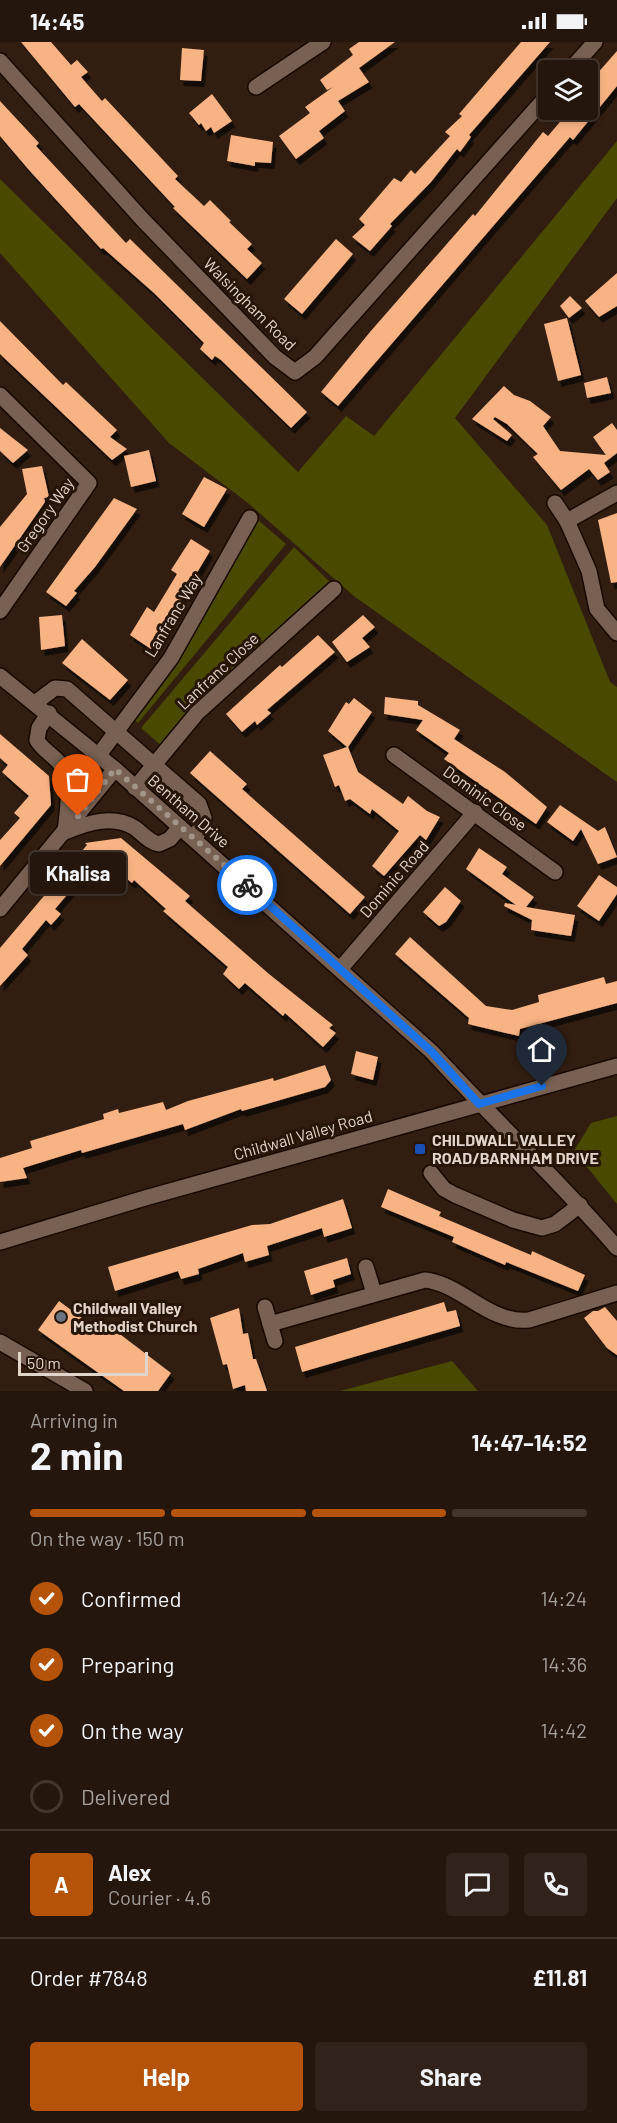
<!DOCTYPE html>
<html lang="en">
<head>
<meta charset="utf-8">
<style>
  :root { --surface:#25160d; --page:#31231b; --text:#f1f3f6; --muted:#a39f9d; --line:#42352e; --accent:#b45309 }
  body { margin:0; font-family:Barlow,sans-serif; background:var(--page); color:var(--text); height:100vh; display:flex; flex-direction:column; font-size:22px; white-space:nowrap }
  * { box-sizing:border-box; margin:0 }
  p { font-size:20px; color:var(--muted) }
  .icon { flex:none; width:33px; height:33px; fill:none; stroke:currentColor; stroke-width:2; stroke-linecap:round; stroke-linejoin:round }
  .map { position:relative; height:1349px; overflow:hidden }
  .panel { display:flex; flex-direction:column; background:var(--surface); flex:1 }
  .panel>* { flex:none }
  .fabs { position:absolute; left:538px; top:18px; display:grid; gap:12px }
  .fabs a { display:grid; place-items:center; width:60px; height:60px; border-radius:6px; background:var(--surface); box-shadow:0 3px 9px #0003,0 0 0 2px var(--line); font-size:30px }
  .scale { position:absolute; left:18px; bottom:15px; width:130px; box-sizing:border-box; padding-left:6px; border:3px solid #e1d4cb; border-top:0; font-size:16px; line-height:21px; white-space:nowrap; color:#e1d4cb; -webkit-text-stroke:4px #271508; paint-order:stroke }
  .pin { position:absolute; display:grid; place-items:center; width:51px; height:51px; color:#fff; margin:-62px -26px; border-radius:50% 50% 50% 0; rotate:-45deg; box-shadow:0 0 6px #0007 }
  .pin .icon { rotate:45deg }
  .courier { position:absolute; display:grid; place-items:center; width:60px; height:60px; margin:-30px; border:4px solid #1a73e8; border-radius:50%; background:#fff; color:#222; box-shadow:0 2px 8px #0007 }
  .bubble { position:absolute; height:42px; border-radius:6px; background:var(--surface); box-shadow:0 3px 9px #0003,0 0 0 2px var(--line); font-size:20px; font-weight:700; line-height:42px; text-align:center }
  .head em { font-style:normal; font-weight:700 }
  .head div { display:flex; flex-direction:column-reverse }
  .head { display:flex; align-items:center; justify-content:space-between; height:102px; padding:0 30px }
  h1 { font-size:39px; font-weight:700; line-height:45px }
  .bar { display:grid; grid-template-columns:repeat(4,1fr); gap:9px 6px; align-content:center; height:72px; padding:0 30px }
  .bar i { height:8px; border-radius:4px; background:var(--line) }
  .bar .active { background:var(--accent) }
  .bar p { grid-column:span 4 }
  .line { display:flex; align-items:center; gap:15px; padding:0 30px; border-top:2px solid var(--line) }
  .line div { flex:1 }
  .round { display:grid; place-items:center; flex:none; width:63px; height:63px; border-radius:6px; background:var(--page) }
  ol { padding:0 30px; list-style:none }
  li { display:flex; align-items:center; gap:18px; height:66px }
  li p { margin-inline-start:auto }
  li .icon { padding:6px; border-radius:50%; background:var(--accent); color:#fff; stroke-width:4 }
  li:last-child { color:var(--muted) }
  li i { width:33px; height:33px; border:3px solid var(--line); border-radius:50% }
  .action { display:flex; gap:12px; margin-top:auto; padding:12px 30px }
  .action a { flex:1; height:69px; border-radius:6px; background:var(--accent); color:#fff; font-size:24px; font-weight:700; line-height:69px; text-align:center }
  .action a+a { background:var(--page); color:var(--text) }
  .status { display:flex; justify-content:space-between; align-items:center; height:42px; padding:0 30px; background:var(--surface); direction:ltr }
  .status svg { height:16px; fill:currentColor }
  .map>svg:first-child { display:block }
</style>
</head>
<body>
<div class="status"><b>14:45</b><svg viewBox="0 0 49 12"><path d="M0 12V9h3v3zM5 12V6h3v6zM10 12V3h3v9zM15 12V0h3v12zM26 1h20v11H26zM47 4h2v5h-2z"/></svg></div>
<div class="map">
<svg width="617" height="1349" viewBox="0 0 617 1349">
  <defs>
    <filter id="shadow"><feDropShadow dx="3.5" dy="6" stdDeviation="0" flood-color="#0009"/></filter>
  </defs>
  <rect width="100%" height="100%" fill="#311e11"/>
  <g fill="#494a00">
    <polygon points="617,99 617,156 455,376 547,483 610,640 617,645 617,740 355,555 248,461 169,401 0,211 0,137 298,430 346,374 374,394"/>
    <polygon points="258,478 286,502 138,681 133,677 207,566"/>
    <polygon points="294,505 333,543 162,704 141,686"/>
    <polygon points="617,1074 617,1162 574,1109 591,1081"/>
    <polygon points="452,1319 478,1349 340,1349"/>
  </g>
  <g fill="#f8b384" filter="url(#shadow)">
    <polygon points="21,0 51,0 71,23 77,18 88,30 81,35 102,59 105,56 178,134 175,137 204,164 210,158 231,179 229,180 252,202 247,207 262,221 247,237 173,166 175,165 79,62 75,65"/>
    <polygon points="359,0 395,0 359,26 369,40 338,59 345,69 319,89 324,96 296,117 279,94 310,71 305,65 333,45 327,48 320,38 353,13 349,7"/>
    <polygon points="521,0 550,0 469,93 471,95 460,110 457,107 431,140 390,182 392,184 370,209 352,195 365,183 359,177 394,136 401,140 411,128 415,132 450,94 445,90 462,74 459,72"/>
    <polygon points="182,6 204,8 201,39 180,38"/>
    <polygon points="617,9 617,44 573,98 570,95 338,364 321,350 370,290 473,172 475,174 543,90 548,94 570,68 588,68 588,42"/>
    <polygon points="212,52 232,79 214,91 211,85 206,89 201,81 199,83 189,71"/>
    <polygon points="0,59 39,101 36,104 126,201 130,197 307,370 291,386 221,318 215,314 212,318 200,307 204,301 154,251 103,206 101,207 29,128 0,94"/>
    <polygon points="231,93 273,100 271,121 255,120 255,124 227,119"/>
    <polygon points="336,197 353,212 302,272 284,257"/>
    <polygon points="617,231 617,264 599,275 585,259"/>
    <polygon points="570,254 582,266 569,276 560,264"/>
    <polygon points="567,276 581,333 558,339 544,282"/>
    <polygon points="0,279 63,343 66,340 117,388 110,395 127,407 112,418 0,312"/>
    <polygon points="607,335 611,351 587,356 584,341"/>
    <polygon points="504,344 514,353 530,359 551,375 543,384 560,409 606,413 593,395 612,381 617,388 617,411 604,421 610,430 598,438 589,427 561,448 533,415 538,412 507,382 495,375 493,377 512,393 507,399 472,377"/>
    <polygon points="0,386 28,408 13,421 0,409"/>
    <polygon points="149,408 156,439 131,445 124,414"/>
    <polygon points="42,424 49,455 44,456 45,460 0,525 0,485 27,452 22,427"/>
    <polygon points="204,435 227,447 204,485 182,472"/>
    <polygon points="114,456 137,467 95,525 74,549 77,551 66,564 46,550"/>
    <polygon points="617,471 617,540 611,541 598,478"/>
    <polygon points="191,497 210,509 151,607 130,593 147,565 154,570 177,532 171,528"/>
    <polygon points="62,573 65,604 41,608 39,575"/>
    <polygon points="363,573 375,585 362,596 370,605 347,620 332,600"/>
    <polygon points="318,593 335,610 267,668 271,671 257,683 255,679 242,690 226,672 280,623 282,625"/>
    <polygon points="82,597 128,638 110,658 62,621"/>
    <polygon points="385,655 418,659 418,663 460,688 454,697 505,730 547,765 536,782 444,717 449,711 416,688 423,678 384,672"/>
    <polygon points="354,656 372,670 348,705 358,730 403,762 408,754 427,769 440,775 426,798 420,793 384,834 372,824 399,789 372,767 370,772 350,757 345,759 339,743 335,745 323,713 347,705 328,689 346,660 349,662"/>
    <polygon points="0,692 49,734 51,763 0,824 0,798 20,776 14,771 29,754 2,730 8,723 0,716"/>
    <polygon points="210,709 247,742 242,747 365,855 350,872 190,731"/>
    <polygon points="560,763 598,789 605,785 617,815 598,822 581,787 573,799 547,780"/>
    <polygon points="121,796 190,854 185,859 269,932 333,983 329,986 336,991 323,1005 285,971 283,974 245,941 239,947 223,932 228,925 163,869 166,867 134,838 132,841 100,814 55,867 61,872 51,883 46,878 22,907 28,913 0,944 0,906 87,803 85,801"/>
    <polygon points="479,806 507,825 502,832 534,855 526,865 575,873 571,894 531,888 532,878 504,864 505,861 516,863 466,827"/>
    <polygon points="599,833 617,845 617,852 599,879 577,864"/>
    <polygon points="445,845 461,859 446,880 439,884 423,870"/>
    <polygon points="410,895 486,964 512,968 539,960 538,953 604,935 606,942 617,939 617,961 520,987 519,994 468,982 469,976 395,912"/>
    <polygon points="356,1009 378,1015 373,1038 351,1032"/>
    <polygon points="325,1023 331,1038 325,1045 242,1069 241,1067 185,1088 183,1082 82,1111 81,1108 23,1126 27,1136 0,1140 0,1116 32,1106 30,1099 104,1077 103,1072 118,1067 119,1071 163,1060 166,1068 188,1059 273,1036 274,1039"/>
    <polygon points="388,1147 441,1170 439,1174 531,1213 532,1209 585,1233 578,1249 506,1220 505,1223 452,1200 454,1195 381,1165"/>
    <polygon points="343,1157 352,1186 324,1195 322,1186 267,1204 269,1213 245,1220 243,1211 198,1227 199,1232 181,1237 178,1229 115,1249 108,1225 252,1183 270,1182"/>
    <polygon points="347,1216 351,1232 333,1238 335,1245 311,1253 304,1229"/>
    <polygon points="59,1259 102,1291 108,1283 171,1331 158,1349 124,1349 38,1288"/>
    <polygon points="444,1260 447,1270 456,1268 460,1284 302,1330 295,1305"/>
    <polygon points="605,1265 617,1279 617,1313 607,1306 584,1276 593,1269 598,1269"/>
    <polygon points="239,1266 243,1292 248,1291 253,1317 256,1317 267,1349 246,1349 245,1343 233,1347 227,1322 223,1323 210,1276"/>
  </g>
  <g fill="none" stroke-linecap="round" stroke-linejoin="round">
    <g stroke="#180800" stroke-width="18">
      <g id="minor">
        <polyline points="0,19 142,177 275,315 295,330 315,315 549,52"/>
        <polyline points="570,28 595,0"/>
        <polyline points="256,45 323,0"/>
        <polyline points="0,353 89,441 0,569"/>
        <polyline points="617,451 567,479 589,529 597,567 617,591"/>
        <polyline points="555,461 567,479"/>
        <polyline points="35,661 55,646 67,647 199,762 204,776 195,798"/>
        <path d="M49 671 39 686 37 698C42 708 54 713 61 723 73 742 67 769 65 790 87 781 113 772 135 786 143 792 149 800 159 802L170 797 180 785"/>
        <polyline points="394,713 555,830"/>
        <polyline points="98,714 171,616 250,476"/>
        <polyline points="135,746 197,671 334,547"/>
        <polyline points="0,867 115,727"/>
        <polyline points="341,926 475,770"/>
        <polyline points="431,1131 444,1147 455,1153 513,1178 542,1186 555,1182 580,1163"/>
        <polyline points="366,1225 374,1251"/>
        <polyline points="265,1265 275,1299"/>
        <path d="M270 1282 425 1238C462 1242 489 1282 529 1278L617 1251"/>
        <polyline points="0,1300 85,1349"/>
      </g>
    </g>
    <g stroke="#180800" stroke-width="18">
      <path id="tertiary" d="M0 634 115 727 432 1010C493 1077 559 1138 617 1206"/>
    </g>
    <g stroke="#180800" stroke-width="18">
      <polyline id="secondary" points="0,1200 145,1156 617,1024"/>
    </g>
    <use href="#minor" stroke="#786152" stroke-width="15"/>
    <use href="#tertiary" stroke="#786152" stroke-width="15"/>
    <use href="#secondary" stroke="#786152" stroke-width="15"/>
  </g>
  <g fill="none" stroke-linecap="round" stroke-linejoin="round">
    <polyline stroke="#a3948a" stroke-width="6" stroke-dasharray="0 10.8" points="78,774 115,727 247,843"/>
    <polyline stroke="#1a73e8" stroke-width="8" points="247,843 432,1010 479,1062 542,1044"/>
  </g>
  <rect fill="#1a4fb4" stroke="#271508" stroke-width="2" x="414" y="1101" width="12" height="12" rx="3"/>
  <circle fill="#6b7280" stroke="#271508" stroke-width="2" cx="61" cy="1275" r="6"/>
  <g text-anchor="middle" stroke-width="6" stroke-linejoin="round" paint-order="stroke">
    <g font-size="16" fill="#e1d4cb" stroke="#271508">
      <text transform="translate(250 262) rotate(45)" y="6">Walsingham Road</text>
      <text transform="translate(45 473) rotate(-55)" y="6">Gregory Way</text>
      <text transform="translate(173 573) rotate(-59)" y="6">Lanfranc Way</text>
      <text transform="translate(218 629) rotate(-43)" y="6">Lanfranc Close</text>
      <text transform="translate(485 756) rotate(36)" y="6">Dominic Close</text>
      <text transform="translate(189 769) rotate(41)" y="6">Bentham Drive</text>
      <text transform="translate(394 837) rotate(-49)" y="6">Dominic Road</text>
      <text transform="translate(303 1093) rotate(-16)" y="6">Childwall Valley Road</text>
    </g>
    <g font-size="16" font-weight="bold" fill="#e1d4cb" stroke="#271508" text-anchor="start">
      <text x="432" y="1104">CHILDWALL VALLEY<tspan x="432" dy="18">ROAD/BARNHAM DRIVE</tspan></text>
      <text x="73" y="1272">Childwall Valley<tspan x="73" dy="18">Methodist Church</tspan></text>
    </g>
  </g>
</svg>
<div class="fabs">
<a><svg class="icon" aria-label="layers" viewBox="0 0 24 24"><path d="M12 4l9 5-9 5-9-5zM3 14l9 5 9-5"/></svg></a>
</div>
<div class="scale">50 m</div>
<div class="pin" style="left:78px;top:774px;background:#ea580c"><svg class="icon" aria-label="bag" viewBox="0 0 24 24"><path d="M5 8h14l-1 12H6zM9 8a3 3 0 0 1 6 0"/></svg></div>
<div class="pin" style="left:542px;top:1044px;background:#1f2937"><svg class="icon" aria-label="home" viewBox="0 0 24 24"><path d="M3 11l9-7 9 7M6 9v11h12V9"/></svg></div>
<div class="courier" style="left:247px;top:843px"><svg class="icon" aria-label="bike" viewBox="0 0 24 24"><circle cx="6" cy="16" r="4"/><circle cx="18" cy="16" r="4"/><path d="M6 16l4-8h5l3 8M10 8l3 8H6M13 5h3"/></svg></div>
<div class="bubble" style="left:30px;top:810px;width:96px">Khalisa</div>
</div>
<section class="panel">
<div class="head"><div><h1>2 min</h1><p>Arriving in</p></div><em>14:47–14:52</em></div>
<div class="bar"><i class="active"></i><i class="active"></i><i class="active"></i><i></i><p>On the way · 150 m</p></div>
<ol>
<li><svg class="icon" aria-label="check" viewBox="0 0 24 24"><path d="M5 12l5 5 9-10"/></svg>Confirmed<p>14:24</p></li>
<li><svg class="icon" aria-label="check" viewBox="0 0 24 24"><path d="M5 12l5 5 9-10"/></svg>Preparing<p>14:36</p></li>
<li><svg class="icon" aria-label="check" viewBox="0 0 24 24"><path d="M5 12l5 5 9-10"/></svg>On the way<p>14:42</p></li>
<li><i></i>Delivered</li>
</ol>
<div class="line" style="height:108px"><b class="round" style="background:var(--accent);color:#fff">A</b><div><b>Alex</b><p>Courier · 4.6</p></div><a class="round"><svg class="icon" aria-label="chat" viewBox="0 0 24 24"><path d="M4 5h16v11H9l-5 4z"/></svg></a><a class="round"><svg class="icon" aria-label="phone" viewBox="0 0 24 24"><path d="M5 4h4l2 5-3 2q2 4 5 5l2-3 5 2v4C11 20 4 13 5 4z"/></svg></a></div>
<div class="line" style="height:78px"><div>Order #7848</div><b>£11.81</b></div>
<div class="action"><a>Help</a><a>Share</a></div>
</section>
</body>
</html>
